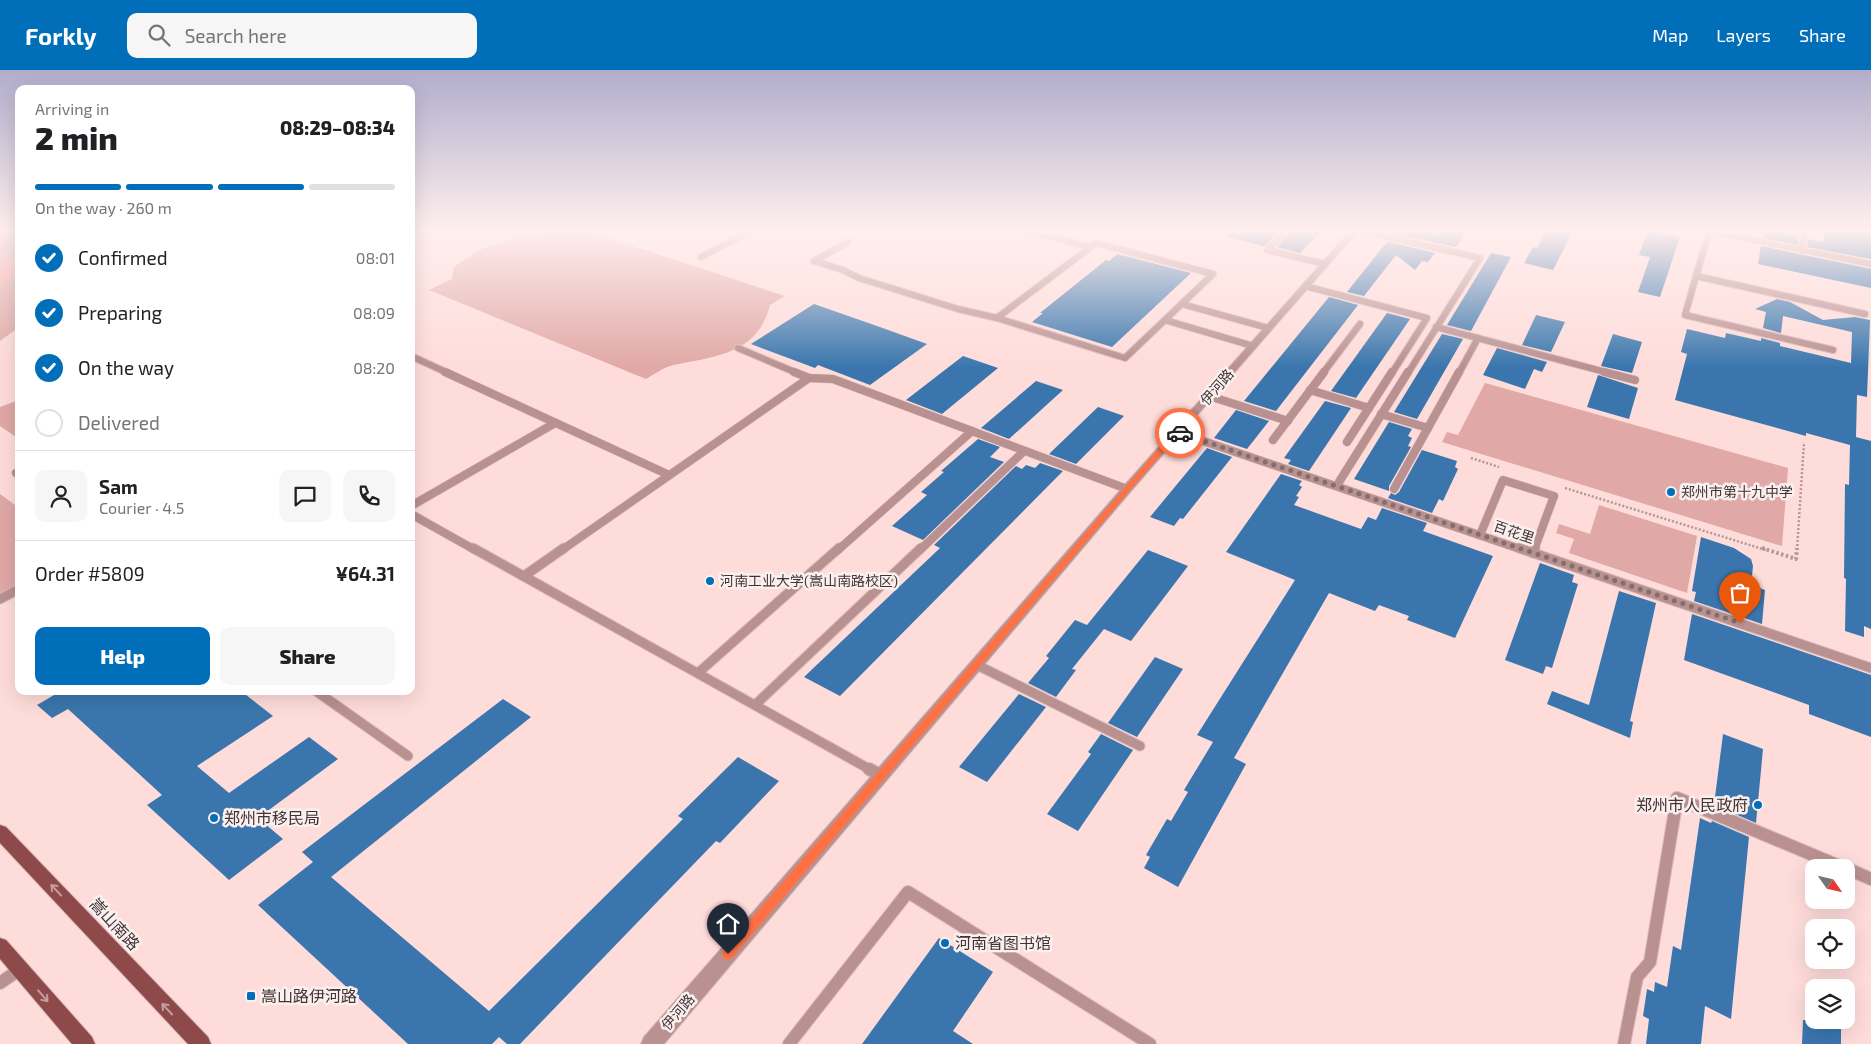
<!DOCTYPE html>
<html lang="en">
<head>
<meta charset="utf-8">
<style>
  :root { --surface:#fff; --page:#f6f6f6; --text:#202124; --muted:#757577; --line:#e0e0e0; --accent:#016eb9 }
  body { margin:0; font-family:"Exo 2","Noto Sans SC",sans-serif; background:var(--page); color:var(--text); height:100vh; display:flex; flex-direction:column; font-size:19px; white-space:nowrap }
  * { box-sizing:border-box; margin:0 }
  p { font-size:16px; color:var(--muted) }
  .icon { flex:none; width:28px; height:28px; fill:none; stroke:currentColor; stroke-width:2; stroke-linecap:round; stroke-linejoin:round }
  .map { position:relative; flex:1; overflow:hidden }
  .sheet { position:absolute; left:15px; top:15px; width:400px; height:610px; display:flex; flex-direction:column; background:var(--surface); border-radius:10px; box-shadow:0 5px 20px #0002 }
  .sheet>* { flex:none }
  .needle { width:32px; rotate:124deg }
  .buttons { position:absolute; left:1805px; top:789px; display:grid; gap:10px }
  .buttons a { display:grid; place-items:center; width:50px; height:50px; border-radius:10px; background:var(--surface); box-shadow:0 5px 20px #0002; font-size:25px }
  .pin { position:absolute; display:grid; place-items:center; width:42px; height:42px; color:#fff; margin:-51px -21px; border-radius:50% 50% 50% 0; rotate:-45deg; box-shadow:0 0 5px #0007 }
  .pin .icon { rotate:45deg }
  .courier { position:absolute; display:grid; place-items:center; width:50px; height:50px; margin:-25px; border:4px solid #ff7043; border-radius:50%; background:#fff; color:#222; box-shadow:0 1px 6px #0007 }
  .summary em { font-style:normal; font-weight:800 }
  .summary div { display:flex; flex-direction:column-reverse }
  .summary { display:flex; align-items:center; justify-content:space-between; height:85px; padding:0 20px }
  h1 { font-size:32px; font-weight:800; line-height:38px }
  .bar { display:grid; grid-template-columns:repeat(4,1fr); gap:8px 5px; align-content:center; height:60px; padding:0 20px }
  .bar i { height:6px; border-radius:4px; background:var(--line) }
  .bar .on { background:var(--accent) }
  .bar p { grid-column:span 4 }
  .line { display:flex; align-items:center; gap:12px; padding:0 20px; border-top:1px solid var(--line) }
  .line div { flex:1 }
  .round { display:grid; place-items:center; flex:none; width:52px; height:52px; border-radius:10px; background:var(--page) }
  ol { padding:0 20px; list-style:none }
  li { display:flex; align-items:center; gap:15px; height:55px }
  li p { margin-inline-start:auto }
  li .icon { padding:5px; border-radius:50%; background:var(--accent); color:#fff; stroke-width:4 }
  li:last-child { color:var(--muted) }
  li i { width:28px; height:28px; border:2px solid var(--line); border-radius:50% }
  .cta { display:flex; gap:10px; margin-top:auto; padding:10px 20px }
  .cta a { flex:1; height:58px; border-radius:10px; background:var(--accent); color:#fff; font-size:20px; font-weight:800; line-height:58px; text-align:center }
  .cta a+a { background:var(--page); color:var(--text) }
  header { display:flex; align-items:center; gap:30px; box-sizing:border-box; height:70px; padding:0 25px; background:var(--accent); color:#fff }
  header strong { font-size:24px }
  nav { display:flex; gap:28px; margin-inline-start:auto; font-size:18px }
  .search { width:350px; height:45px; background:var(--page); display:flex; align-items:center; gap:12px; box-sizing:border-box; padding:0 18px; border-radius:10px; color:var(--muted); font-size:19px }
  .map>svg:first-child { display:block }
</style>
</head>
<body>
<header>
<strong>Forkly</strong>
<div class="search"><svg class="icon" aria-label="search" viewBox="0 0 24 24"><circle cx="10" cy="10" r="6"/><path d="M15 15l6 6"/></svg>Search here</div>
<nav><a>Map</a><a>Layers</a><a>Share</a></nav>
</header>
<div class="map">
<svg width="1871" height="974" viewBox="0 0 1871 974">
  <rect width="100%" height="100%" fill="#fedcda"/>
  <g fill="#e0a8a6">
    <polygon points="0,161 19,161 19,257 0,271"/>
    <path d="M561 161H587L785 226 770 235C760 275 730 284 694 291 685 293 675 294 667 297 660 300 653 305 646 309L429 220 452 209 454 197 479 180 520 167Z"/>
    <polygon points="1485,313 1788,398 1782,476 1442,372 1447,362 1458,365"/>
    <polygon points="19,330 19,369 0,356 0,337"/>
    <polygon points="0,424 19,438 19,514 0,524"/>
    <polygon points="1599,435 1697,466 1687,523 1569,483 1574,469 1556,463 1559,454 1590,464"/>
  </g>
  <polygon fill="#fda3a2" points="19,183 19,201 0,215 0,196"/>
  <g fill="#3a76ad">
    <polygon points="1229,161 1279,161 1264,176 1228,167"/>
    <polygon points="1291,161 1321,161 1300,183 1277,177"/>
    <polygon points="1399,161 1420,161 1440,165 1444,161 1468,161 1456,177 1396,164"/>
    <polygon points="1547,161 1573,161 1553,200 1524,193 1533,177 1537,178"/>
    <polygon points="1648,161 1680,167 1660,227 1638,222 1650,187 1639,185"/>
    <polygon points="1764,161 1784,161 1784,164 1798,167 1798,175 1763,168"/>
    <polygon points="1824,161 1871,161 1871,189 1807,177 1808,169 1823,172"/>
    <polygon points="1389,172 1435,183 1428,192 1422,191 1415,200 1396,185 1364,226 1347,222 1386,173"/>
    <polygon points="1761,176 1871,199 1871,218 1758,194"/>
    <polygon points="1491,183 1511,187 1471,261 1447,255"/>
    <polygon points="1117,184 1191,203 1112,277 1032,252 1043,243 1040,243 1106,190 1109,191"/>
    <polygon points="1329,227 1358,235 1276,341 1244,331"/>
    <polygon points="1777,229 1790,232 1823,250 1855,247 1870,250 1867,327 1857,325 1856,367 1871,371 1871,559 1864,556 1864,567 1845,561 1846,509 1844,508 1845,414 1849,415 1850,375 1806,363 1806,366 1675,330 1687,284 1681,282 1687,259 1725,268 1726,263 1761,271 1761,268 1780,273 1780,276 1851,293 1852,262 1783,246 1781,263 1763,258 1766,242 1755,239"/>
    <polygon points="814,234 877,256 927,274 870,315 818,295 815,298 751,274"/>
    <polygon points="1387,243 1410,249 1356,328 1331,321"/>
    <polygon points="1536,245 1565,252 1551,282 1522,275"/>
    <polygon points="1442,264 1463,269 1417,349 1394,342"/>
    <polygon points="1613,264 1642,272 1632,303 1601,296"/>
    <polygon points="1497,278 1547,292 1542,302 1534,299 1525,319 1483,305"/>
    <polygon points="963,286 998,298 942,344 906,330"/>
    <polygon points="1598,305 1638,318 1629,349 1587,337"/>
    <polygon points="1036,311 1063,320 1009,369 981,358"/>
    <polygon points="1325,331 1351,338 1309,401 1288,394 1291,390 1284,388"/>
    <polygon points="1098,337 1124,346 1076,394 1049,384"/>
    <polygon points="1236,340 1269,351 1247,379 1214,368"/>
    <polygon points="1389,352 1412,359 1408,366 1412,368 1408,376 1411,377 1389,416 1389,421 1354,409"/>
    <polygon points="978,369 1000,377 990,387 1004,392 923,470 892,456 927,425 921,422 944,402 941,401"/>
    <polygon points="1207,378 1232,387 1183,449 1180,448 1174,456 1150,447"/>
    <polygon points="1422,380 1457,391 1455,397 1458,399 1443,431 1439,429 1432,443 1388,428 1391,423 1395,425 1399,422"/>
    <polygon points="1040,393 1063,401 840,626 804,607 940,478 934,475 1016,396 1022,399 1026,395 1035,398"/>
    <polygon points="1281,404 1302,411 1299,415 1302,417 1296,426 1299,427 1294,435 1361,459 1368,447 1376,450 1382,438 1427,453 1423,461 1493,486 1455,568 1407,550 1409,546 1379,535 1375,541 1329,523 1234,688 1246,694 1178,817 1144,798 1150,787 1146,785 1167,749 1171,751 1188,722 1184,720 1213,672 1197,665 1295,510 1226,482"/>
    <polygon points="1701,467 1734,478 1751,489 1753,496 1751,515 1765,520 1762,554 1694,531 1696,522 1692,521"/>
    <polygon points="1148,480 1188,496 1131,571 1104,559 1072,599 1076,600 1056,627 1028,613 1049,588 1046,586 1075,550 1087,555"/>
    <polygon points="1540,493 1574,505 1572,512 1578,514 1552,598 1546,596 1543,604 1505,590"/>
    <polygon points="1619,521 1656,533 1630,651 1633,652 1630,668 1547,634 1552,621 1589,635"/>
    <polygon points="1692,544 1871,605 1871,667 1809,644 1809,635 1684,590"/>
    <polygon points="1155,587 1183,599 1137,667 1108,653"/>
    <polygon points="61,621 241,621 273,646 197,696 229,723 309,667 338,689 258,748 283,769 229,810 147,735 162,725 68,639 52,648 37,635"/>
    <polygon points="1019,624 1046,637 987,712 959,697"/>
    <polygon points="503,629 531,647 331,807 489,941 683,749 678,746 738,687 779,711 720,773 716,771 520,974 507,974 499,967 492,974 408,974 258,835 313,792 302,782"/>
    <polygon points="1101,664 1133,680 1078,761 1047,744 1091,684 1088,682"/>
    <polygon points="1723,664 1763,679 1756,753 1714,735"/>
    <polygon points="1700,748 1711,753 1712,751 1749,767 1731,949 1705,936 1701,974 1646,974 1649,949 1643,946 1647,919 1654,922 1655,912 1667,917 1673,876 1681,880"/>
    <polygon points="939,868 993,902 953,961 973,974 862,974"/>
    <polygon points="1803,950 1841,950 1841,974 1802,974"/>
  </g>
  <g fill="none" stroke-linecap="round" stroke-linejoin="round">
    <g stroke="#d9bab8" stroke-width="8">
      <g id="service-far3">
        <polyline points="1028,161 1090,177"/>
        <polyline points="1286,161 1267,180 1325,194"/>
        <polyline points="1363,161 1480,188 1408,303"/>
        <polyline points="1709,161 1685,245 1833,280"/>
        <polyline points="848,172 814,191 843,200 859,208 958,239 997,248"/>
        <polygon points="1096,173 1213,204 1125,288 997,248"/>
        <polyline points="1802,180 1804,161"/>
        <polyline points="701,187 751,161"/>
        <polyline points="1696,206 1865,244"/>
        <polyline points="1305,216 1427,248 1392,303"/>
        <polyline points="1182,234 1268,258"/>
        <polyline points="1165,250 1253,276"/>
        <polyline points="1436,257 1609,303"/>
        <polyline points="738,278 797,303"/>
        <polyline points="411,286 448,303"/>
        <polyline points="1323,303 1360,254"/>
        <polyline points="1459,303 1478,268"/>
      </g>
    </g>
    <g stroke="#d9bab8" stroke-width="9">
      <g id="service-far2">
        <polyline points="445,302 669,405"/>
        <polyline points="794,302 809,308 833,309 1127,419"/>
        <polyline points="1604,302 1635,310"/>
        <polyline points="1310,320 1369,338"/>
        <polyline points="1209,326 1288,351"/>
        <polyline points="1381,344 1428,358"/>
        <polyline points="1177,362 1523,480"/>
        <polyline points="1273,370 1324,302"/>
        <polyline points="1347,372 1392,302"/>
        <polyline points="19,402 16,403 19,405"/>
        <polyline points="1339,412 1408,302"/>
        <polyline points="1394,419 1459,302"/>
        <polyline points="411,436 555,353"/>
        <polyline points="411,444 475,480"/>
        <polyline points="1480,465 1503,410 1554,426 1534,480"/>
        <polyline points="562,480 809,308"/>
        <polyline points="838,480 972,361"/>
        <polyline points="920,480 1024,381"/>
      </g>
    </g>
    <g stroke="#d9bab8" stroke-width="11">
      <g id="service-far1">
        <polyline points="473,478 871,700"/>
        <polyline points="1519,478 1871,598"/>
        <polyline points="1533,483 1535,478"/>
        <polyline points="524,506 564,478"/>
        <polyline points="0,529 19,519"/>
        <polyline points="977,595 1140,676"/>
        <polyline points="698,603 839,478"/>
        <polyline points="316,621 408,686"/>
        <polyline points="755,635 921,478"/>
      </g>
    </g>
    <g stroke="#d9bab8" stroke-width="14">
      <g id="service">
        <polyline points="869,699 882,706"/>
        <polyline points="1846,798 1871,809"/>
        <polyline points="0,913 20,899"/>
        <polyline points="789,974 908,822 1150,974"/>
        <polyline points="1624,974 1637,907 1650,892 1677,728 1844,798"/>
      </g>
    </g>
    <g stroke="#d9bab8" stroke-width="2">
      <g id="tertiary">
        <polygon points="1350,161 1358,161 1131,421 664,974 641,974 644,967 1123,417"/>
        <polygon points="1704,161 1718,161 1871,191 1871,197 1708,163"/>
      </g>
    </g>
    <g stroke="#d9bab8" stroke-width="2">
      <g id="primary">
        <polygon points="0,755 6,757 208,967 211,974 188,974 0,773"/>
        <polygon points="0,868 6,870 92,967 95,974 72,974 0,889"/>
      </g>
    </g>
    <g stroke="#b29796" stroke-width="2.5" stroke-dasharray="2 2" stroke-linecap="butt">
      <polyline points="0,179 10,169 19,164"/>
      <polyline points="1471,388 1499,397"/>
      <polyline points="1565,418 1766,480"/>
      <polyline points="1797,480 1804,372"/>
    </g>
    <polyline stroke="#b29796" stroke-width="4" stroke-dasharray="2.5 2.5" stroke-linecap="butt" points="1762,478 1796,489 1797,478"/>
    <use href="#service-far3" stroke="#b99190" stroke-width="6"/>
    <use href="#service-far2" stroke="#b99190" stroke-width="8"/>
    <use href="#service-far1" stroke="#b99190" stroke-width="9"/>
    <use href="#service" stroke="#b99190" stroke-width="12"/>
    <use href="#tertiary" fill="#b99190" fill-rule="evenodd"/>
    <use href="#primary" fill="#8e4a4b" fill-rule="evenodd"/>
  </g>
  <defs><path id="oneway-shaft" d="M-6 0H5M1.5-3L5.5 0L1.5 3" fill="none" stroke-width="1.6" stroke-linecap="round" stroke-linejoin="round" transform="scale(1.25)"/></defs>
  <g stroke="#c49d9d">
    <use href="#oneway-shaft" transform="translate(56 820) rotate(-133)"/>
    <use href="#oneway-shaft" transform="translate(43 926) rotate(49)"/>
    <use href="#oneway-shaft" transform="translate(167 939) rotate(-133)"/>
  </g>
  <linearGradient id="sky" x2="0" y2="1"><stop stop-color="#b0adcc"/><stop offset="0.54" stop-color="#ffefee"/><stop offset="1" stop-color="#ffefee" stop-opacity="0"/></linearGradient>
  <rect width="1871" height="297" fill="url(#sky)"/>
  <polygon fill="#ff7043" points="1174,361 1183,363 1178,365 1130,420 732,888 728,890 723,888 722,884 723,881"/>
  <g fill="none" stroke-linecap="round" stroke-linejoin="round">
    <polyline stroke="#846e6d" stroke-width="5" stroke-dasharray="0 9" points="1180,363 1740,553"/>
  </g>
  <g fill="#016eb9" stroke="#f9f0ef" stroke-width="2">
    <circle cx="1671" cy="422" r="5"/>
    <circle cx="710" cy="511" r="5"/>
    <circle cx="1758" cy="735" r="5"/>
    <circle cx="214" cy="748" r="5"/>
    <circle cx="945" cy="873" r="5"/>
    <rect x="246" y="921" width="10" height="10" rx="2.5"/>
  </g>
  <g text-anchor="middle" stroke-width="5" stroke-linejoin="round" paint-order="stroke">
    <g font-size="14" fill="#433332" stroke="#f9f0ef">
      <text transform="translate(1217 317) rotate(-49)" y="5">伊河路</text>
      <text transform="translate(1514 462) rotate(19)" y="5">百花里</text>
      <text transform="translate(678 942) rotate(-49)" y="5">伊河路</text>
    </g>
    <g font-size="14" fill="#433332" stroke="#f9f0ef" text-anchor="start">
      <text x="1681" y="427">郑州市第十九中学</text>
      <text x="720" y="516">河南工业大学(嵩山南路校区)</text>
    </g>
    <g font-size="16" fill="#433332" stroke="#f9f0ef" text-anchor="start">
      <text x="1748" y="741" text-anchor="end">郑州市人民政府</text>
      <text x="224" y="754">郑州市移民局</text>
      <text x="955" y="879">河南省图书馆</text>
      <text x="261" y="932">嵩山路伊河路</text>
    </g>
    <g font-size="16" fill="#433332" stroke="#f9f0ef">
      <text transform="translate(115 854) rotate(47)" y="6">嵩山南路</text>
    </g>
  </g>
</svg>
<div class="buttons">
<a><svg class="needle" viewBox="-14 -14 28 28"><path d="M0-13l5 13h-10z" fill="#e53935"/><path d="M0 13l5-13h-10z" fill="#757577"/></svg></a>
<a><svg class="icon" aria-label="locate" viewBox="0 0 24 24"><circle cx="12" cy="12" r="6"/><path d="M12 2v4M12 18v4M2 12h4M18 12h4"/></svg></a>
<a><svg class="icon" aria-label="layers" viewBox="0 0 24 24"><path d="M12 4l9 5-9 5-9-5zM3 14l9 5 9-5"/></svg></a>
</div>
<div class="pin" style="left:1740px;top:553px;background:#ea580c"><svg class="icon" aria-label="bag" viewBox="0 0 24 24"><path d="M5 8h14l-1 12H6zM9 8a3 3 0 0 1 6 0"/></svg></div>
<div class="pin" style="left:728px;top:884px;background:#1f2937"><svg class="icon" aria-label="home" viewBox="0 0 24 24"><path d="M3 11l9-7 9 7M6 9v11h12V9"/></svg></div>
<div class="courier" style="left:1180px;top:363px"><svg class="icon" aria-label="car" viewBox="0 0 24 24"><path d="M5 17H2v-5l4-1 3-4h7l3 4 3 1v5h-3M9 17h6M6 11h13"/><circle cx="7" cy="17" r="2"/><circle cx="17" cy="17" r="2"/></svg></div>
<section class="sheet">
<div class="summary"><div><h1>2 min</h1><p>Arriving in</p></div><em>08:29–08:34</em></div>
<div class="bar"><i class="on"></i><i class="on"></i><i class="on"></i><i></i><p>On the way · 260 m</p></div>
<ol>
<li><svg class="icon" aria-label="check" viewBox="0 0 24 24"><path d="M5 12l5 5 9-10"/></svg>Confirmed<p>08:01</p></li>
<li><svg class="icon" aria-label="check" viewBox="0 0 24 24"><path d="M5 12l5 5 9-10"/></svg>Preparing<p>08:09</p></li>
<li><svg class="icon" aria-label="check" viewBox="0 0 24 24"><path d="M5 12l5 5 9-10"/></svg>On the way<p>08:20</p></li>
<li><i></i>Delivered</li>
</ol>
<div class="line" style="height:90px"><a class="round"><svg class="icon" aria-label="person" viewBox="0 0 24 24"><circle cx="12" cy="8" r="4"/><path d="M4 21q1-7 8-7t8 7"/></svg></a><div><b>Sam</b><p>Courier · 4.5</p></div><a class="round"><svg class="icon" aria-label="chat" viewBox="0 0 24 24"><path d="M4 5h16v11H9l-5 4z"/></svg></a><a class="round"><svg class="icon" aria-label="phone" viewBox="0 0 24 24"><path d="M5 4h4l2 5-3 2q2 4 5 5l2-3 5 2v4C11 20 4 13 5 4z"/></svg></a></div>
<div class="line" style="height:65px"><div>Order #5809</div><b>¥64.31</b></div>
<div class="cta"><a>Help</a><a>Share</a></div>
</section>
</div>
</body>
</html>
